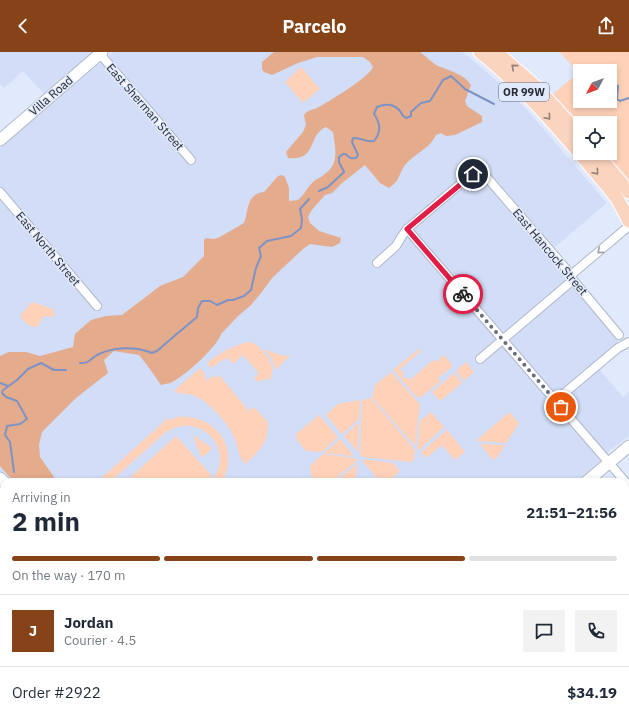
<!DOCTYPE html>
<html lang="en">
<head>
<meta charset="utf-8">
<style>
  :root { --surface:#fff; --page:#f2f2f3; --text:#1f2937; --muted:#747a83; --line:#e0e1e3; --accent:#874318 }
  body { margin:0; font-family:"IBM Plex Sans",sans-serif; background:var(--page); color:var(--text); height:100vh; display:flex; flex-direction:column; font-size:15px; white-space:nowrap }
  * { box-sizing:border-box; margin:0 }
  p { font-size:13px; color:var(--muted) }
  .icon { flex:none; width:22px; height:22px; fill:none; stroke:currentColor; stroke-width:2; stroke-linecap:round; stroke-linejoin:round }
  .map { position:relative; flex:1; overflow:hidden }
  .sheet { position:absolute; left:0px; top:426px; width:629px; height:248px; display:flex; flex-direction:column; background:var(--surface); border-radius:12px 12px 0 0; box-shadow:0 2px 6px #0003 }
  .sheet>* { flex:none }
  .needle { width:26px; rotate:229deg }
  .buttons { position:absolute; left:573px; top:12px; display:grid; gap:8px }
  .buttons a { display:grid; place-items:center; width:44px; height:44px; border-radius:0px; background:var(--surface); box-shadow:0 2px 6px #0003; font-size:20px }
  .pin { position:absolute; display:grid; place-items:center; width:34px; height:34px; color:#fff; margin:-17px; border:2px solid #fff; border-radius:50%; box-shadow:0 1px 4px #0007 }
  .courier { position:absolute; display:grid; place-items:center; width:40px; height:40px; margin:-20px; border:3px solid #e11d48; border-radius:50%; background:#fff; color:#222; box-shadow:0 1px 5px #0007 }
  .summary em { font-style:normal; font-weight:700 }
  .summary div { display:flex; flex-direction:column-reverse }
  .summary { display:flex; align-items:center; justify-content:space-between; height:68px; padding:0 12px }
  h1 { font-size:26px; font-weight:700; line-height:30px }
  .bar { display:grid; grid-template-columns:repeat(4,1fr); gap:6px 4px; align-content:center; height:48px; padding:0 12px }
  .bar i { height:5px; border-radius:3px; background:var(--line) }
  .bar .active { background:var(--accent) }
  .bar p { grid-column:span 4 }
  .line { display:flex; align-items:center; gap:10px; padding:0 12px; border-top:1px solid var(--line) }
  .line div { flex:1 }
  .round { display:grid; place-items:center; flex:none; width:42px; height:42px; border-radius:0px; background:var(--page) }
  header { display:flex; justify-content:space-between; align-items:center; height:52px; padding:0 12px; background:var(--accent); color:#fff; font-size:18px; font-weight:700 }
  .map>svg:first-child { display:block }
</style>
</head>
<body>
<header><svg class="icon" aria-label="back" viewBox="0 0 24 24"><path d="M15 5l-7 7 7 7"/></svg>Parcelo<svg class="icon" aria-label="share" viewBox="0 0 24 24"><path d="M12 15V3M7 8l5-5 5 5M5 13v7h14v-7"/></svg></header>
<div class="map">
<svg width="629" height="674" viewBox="0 0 629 674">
  <rect width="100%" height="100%" fill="#e1eafd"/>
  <g fill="#d2ddf7">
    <polygon points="0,0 92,0 44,42 23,19 4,36 0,32"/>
    <polygon points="113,0 462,0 470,6 504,35 528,59 607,151 548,201 566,222 566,227 619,288 610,297 594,311 623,345 629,340 629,384 609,399 598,411 576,430 4,430 4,462 0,466 0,96"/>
  </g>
  <g fill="#ffd1b9" fill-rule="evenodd">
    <path d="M560 0H629V128L606 101H610V71H580L553 42 578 21ZM580 19H610V49H580Z"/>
    <polygon points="301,15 320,37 303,51 285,30"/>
    <path d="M32 250 53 257 55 265 46 264 42 266C37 283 26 272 20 264Z"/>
    <path d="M251 290C259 293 271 307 272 315 273 320 271 323 270 328L265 327 258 330 254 326 259 321 243 303 233 312 228 306 221 309 211 316 207 311C218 302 237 291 251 290Z"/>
    <polygon points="264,297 280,303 290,304 275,318 273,309"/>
    <polygon points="419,297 421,299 400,317 404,322 402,324 405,327 407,325 410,328 433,308 436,310 444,303 453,314 438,326 441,329 420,346 415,343 393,318"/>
    <polygon points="466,310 474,320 464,329 456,319"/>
    <path d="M200 316 205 322 204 323 207 329 213 324 215 326 219 323 249 359 254 355 268 370C268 391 260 399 245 412 239 405 238 396 235 387 229 372 210 351 195 344 188 341 181 342 174 340L175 338Z"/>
    <polygon points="391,320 420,352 415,394 372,345 375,333"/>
    <polygon points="454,321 462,331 440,349 432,340"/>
    <polygon points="371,346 415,398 414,407 411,410 363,405 360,402 362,348"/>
    <polygon points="360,348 359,367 342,382 326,363 338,352"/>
    <polygon points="431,360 444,375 419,398 417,396 420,369"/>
    <polygon points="509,360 519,371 506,391 476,389"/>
    <polygon points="319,363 338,385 322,400 306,399 297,388 296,382"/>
    <path d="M177 365C215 361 241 396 222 430H211C238 398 199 357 165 381L110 430H97L168 366 170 368Z"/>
    <polygon points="359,370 358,400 344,384"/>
    <polygon points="447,378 465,400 455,408 442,393 426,406 421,400"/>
    <polygon points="193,383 212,396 207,402 201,405"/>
    <polygon points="176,384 212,424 205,430 125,430"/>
    <polygon points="340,387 353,403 352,404 324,401"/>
    <polygon points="480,392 505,393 498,404 493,408"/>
    <polygon points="323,402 355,406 357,409 331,430 312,430 310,414"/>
    <polygon points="363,407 393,411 400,419 387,430 383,430 381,427 379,428 364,411"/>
    <polygon points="357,412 356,430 335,430"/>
  </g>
  <path fill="#e4ab8d" d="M274 0H420C426 4 432 11 438 14 450 19 464 22 471 33L465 49 467 54 482 64V70L455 83 446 84 441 81 436 83C429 98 411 103 403 116 397 127 400 128 389 136L380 131 365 113 342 131 332 141 325 143 311 159 308 165 310 171 319 179 341 186 340 191 332 195 310 192 303 197 272 226 261 241 250 254 238 264 221 282C217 295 183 326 170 331 167 332 164 332 161 333L147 313 139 303 114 299 104 308 108 321 76 346 42 380 39 393 40 405 54 425C48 433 24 430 14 430L0 414V304L9 300H26L40 304 73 295 75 282 91 268 106 264 122 263 160 234 183 225 204 204V188L206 186 213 187 218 186 244 171C249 158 246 142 264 140L278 124 282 123 285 125 289 136V149L298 148C304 143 307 136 312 131 315 127 321 126 325 122 340 111 335 95 333 80L326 75C307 83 318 109 288 106L286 100 303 80 306 73 304 63C308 58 312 58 317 56 330 49 368 26 373 15L370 10 363 5H317L298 11 272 23 264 20 262 17V10Z"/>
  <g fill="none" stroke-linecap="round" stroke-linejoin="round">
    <g stroke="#7e93c5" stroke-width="2">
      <polyline points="610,28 612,29 618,34 617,47 620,49 629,46"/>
      <polyline points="579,51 586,49"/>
      <path d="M319 139 328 135 344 120 339 110V105L343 102H346C349 106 351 107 356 106L358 103 352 90 353 86C360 85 367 91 374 89 381 80 381 72 374 62L377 55C388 50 398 53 403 64L406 66 411 64V60L421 51 430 49 443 28 451 24 465 37 494 52"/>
      <path d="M80 311C89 312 91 306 99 302 114 295 136 294 152 301L157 299 172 286 197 265 198 256 202 249H210L217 253 228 248H233L244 244 251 238 256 216 261 204 259 196 267 189 291 184 301 176 302 167 300 157 309 147"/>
      <polyline points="0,331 8,334"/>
      <polyline points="14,420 10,390 5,383 7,374 20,372 27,367 17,349 6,345 2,341 3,338 17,328 28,317 41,311 54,318 66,318"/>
    </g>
    <g stroke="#afb7ca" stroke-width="10">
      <g id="street">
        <polyline points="100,2 191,108"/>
        <polyline points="0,140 97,254"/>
        <polyline points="407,177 629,434"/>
        <polyline points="377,211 396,194 402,184 407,177 471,123 479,120 484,122 568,219 573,228 619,283"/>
        <polyline points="571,223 629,174"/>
        <polyline points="480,307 573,228"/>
        <polyline points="555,349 618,296 629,290"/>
        <polyline points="625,504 629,501"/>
        <polyline points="625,573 629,578"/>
        <polyline points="107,670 110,674"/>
        <polyline points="459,670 462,674"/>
        <polyline points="178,674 183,670"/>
        <polyline points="425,674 430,670"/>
      </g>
    </g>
    <g stroke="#afb7ca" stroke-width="13">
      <g id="secondary">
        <polyline points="0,88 102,0"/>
        <polyline points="0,426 4,430"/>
        <polyline points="586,430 629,394"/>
        <polyline points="212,670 215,674"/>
        <polyline points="334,670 337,674"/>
        <polyline points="299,674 304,670"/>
      </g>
    </g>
    <g stroke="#fff" stroke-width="15">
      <g id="primary">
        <path d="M480 0C529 39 568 88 609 136L618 148 629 169"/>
        <polyline points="496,0 536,35 580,83"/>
        <polyline points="596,101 629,140"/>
        <polyline points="625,632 629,629"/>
        <polyline points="576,674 580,670"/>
      </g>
    </g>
    <use href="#street" stroke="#fff" stroke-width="8"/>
    <use href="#secondary" stroke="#fff" stroke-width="11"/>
    <use href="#primary" stroke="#fbd4bf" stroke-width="13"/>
  </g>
  <defs><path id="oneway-chevron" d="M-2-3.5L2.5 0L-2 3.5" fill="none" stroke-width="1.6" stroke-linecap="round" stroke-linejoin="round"/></defs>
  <g stroke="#92807a">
    <use href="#oneway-chevron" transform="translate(514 15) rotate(-139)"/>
    <use href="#oneway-chevron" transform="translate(548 65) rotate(49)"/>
    <use href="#oneway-chevron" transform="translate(596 120) rotate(49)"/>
  </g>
  <use stroke="#9fa0a4" href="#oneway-chevron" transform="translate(600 199) rotate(140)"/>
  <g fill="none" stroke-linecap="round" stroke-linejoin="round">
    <polyline stroke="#696e7a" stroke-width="4" stroke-dasharray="0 7.2" points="463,242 561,355"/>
    <polyline stroke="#e11d48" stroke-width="5" points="463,242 407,177 473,122"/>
  </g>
  <g text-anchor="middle" stroke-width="3" stroke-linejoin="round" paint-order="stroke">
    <rect fill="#e1eafd" stroke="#606570" stroke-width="1" x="499" y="31" width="50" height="18" rx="3"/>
    <g font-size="11" font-weight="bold" fill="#292c34">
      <text x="524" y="44">OR 99W</text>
    </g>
    <g font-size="12" fill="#292c34" stroke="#e1eafd">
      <text transform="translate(51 44) rotate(-41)" y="4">Villa Road</text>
      <text transform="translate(145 55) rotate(49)" y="4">East Sherman Street</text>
      <text transform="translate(48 197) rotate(50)" y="4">East North Street</text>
      <text transform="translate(550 200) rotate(50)" y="4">East Hancock Street</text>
    </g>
  </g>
</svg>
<div class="buttons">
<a><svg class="needle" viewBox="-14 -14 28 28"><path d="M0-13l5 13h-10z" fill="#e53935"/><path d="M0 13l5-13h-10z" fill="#747a83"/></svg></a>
<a><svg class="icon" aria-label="locate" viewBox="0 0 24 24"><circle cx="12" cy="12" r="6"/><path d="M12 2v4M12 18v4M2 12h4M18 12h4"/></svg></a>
</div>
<div class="pin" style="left:561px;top:355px;background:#ea580c"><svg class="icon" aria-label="bag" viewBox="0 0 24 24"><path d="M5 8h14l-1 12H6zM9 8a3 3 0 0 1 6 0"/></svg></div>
<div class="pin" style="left:473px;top:122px;background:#1f2937"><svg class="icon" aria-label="home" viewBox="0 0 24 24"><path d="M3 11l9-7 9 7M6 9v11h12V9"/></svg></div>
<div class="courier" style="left:463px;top:242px"><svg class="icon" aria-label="bike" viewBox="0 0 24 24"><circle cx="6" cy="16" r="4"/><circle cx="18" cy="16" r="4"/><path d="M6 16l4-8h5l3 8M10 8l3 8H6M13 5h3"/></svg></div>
<section class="sheet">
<div class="summary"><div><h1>2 min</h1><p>Arriving in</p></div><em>21:51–21:56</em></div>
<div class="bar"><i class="active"></i><i class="active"></i><i class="active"></i><i></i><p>On the way · 170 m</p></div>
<div class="line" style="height:72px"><b class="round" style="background:var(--accent);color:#fff">J</b><div><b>Jordan</b><p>Courier · 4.5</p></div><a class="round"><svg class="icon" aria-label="chat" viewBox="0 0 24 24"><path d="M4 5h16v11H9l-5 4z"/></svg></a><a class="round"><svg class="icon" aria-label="phone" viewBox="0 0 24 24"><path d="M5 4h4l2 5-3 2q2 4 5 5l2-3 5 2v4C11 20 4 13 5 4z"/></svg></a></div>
<div class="line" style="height:52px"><div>Order #2922</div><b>$34.19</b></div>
</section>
</div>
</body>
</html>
